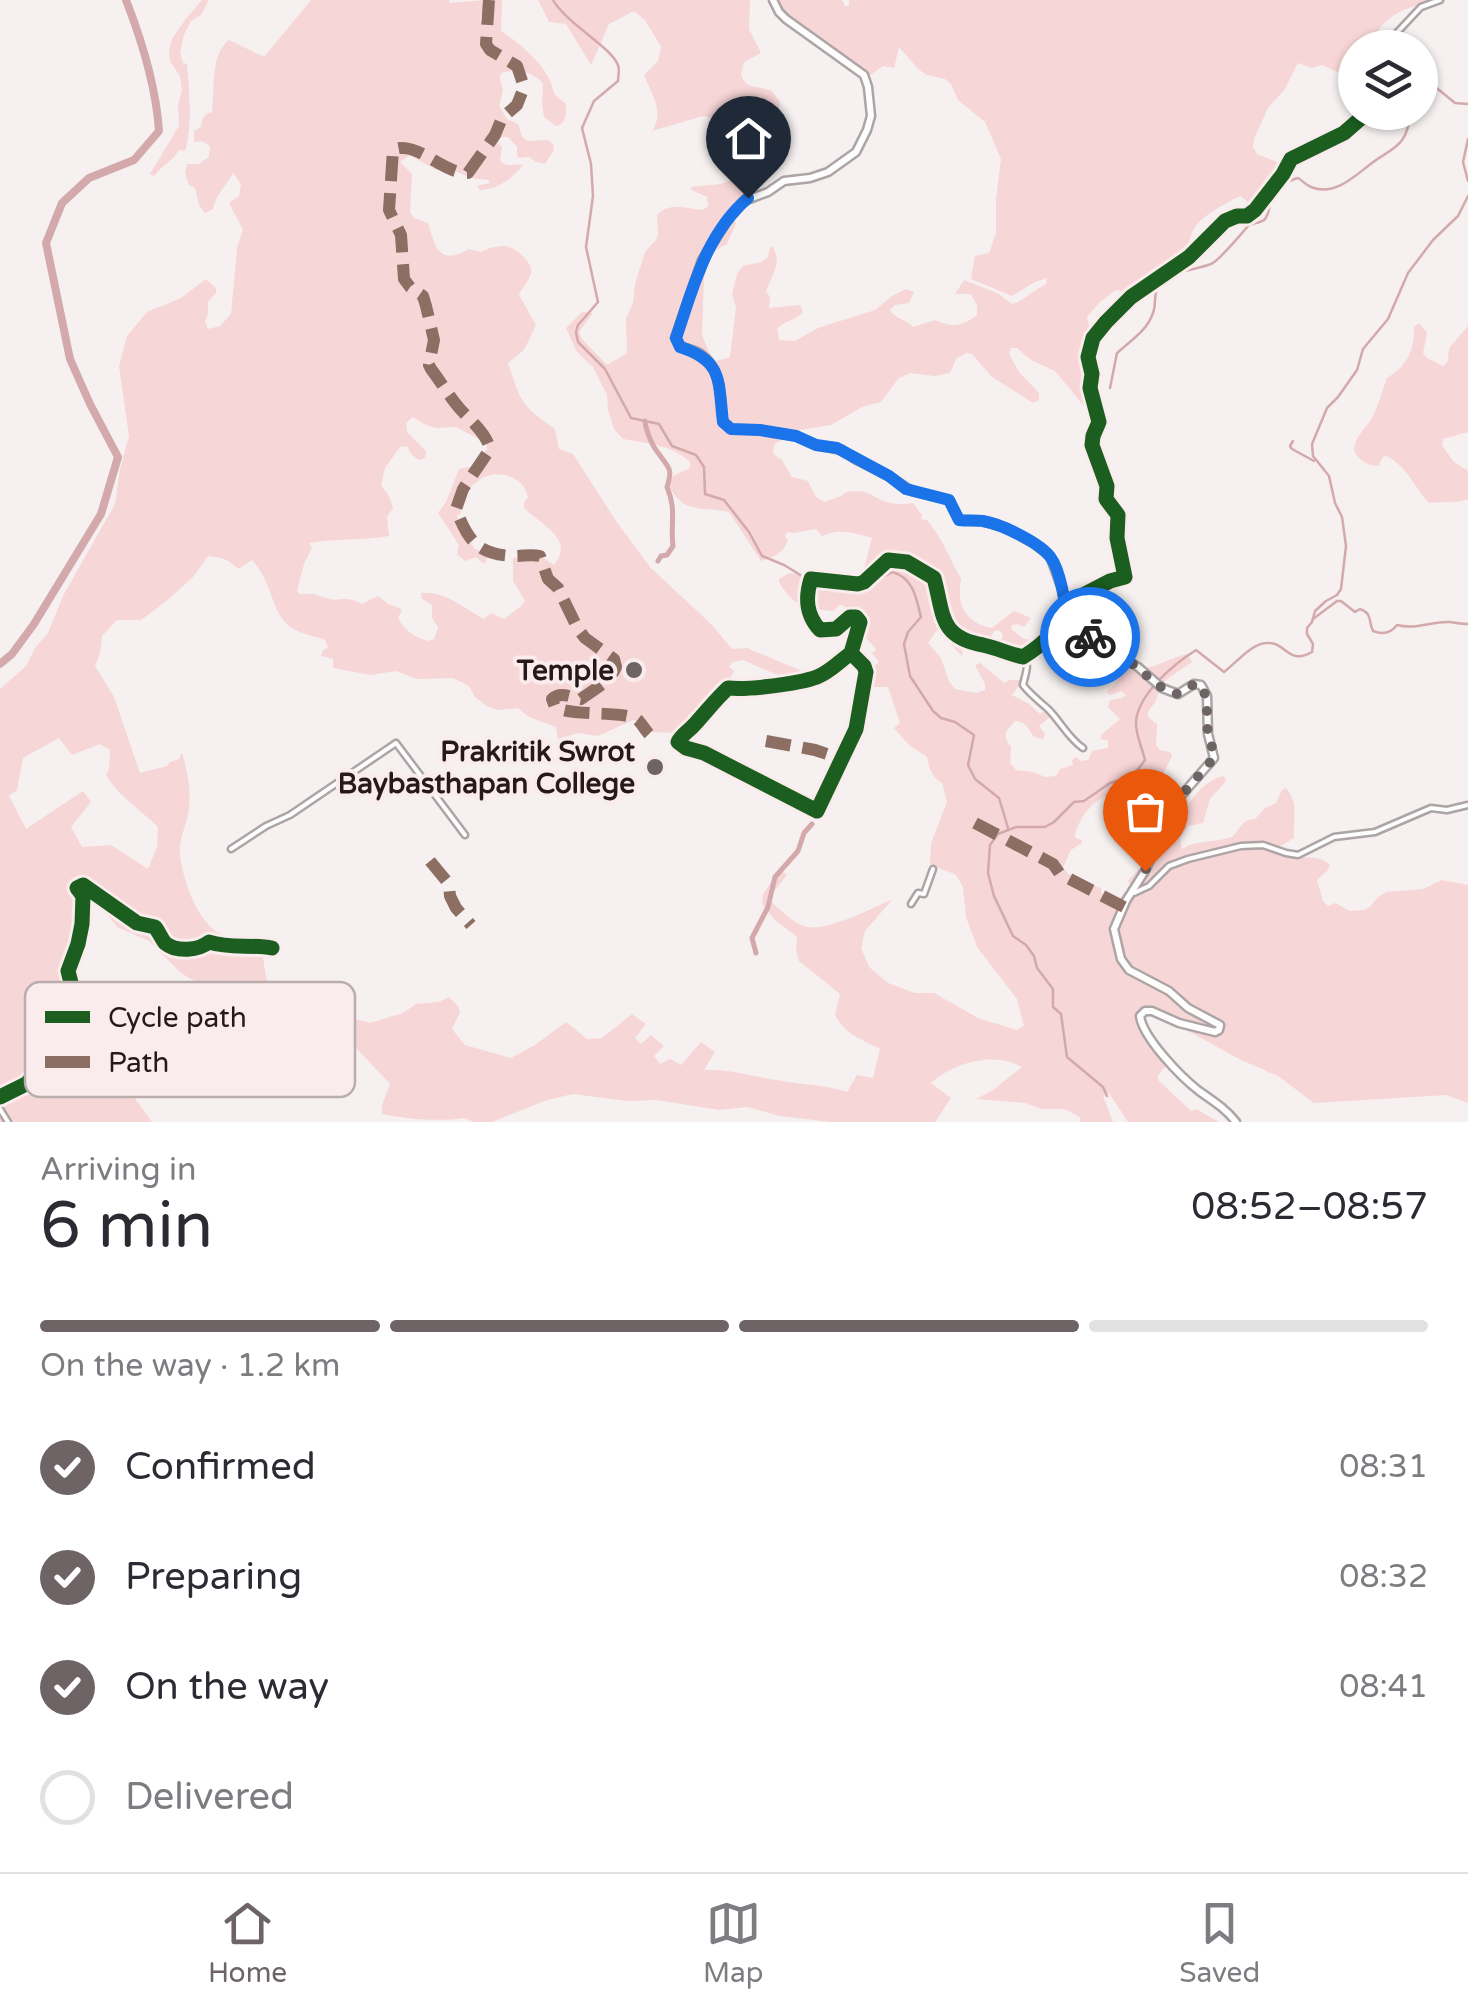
<!DOCTYPE html>
<html lang="en">
<head>
<meta charset="utf-8">
<style>
  :root { --surface:#fff; --page:#f7f7f7; --text:#2b2b33; --muted:#7c7c81; --line:#e1e1e2; --accent:#6e6465 }
  body { margin:0; font-family:"Varela Round",sans-serif; background:var(--page); color:var(--text); height:100vh; display:flex; flex-direction:column; font-size:38px; white-space:nowrap }
  * { box-sizing:border-box; margin:0 }
  p { font-size:32px; color:var(--muted) }
  .icon { flex:none; width:55px; height:55px; fill:none; stroke:currentColor; stroke-width:2; stroke-linecap:round; stroke-linejoin:round }
  .map { position:relative; height:1122px; overflow:hidden }
  .side { display:flex; flex-direction:column; background:var(--surface); flex:1 }
  .side>* { flex:none }
  .tools { position:absolute; left:1338px; top:30px; display:grid; gap:20px }
  .tools a { display:grid; place-items:center; width:100px; height:100px; border-radius:50%; background:var(--surface); box-shadow:0 2px 8px #0004; font-size:50px }
  .pin { position:absolute; display:grid; place-items:center; width:85px; height:85px; color:#fff; margin:-102px -42px; border-radius:50% 50% 50% 0; rotate:-45deg; box-shadow:0 0 10px #0007 }
  .pin .icon { rotate:45deg }
  .courier { position:absolute; display:grid; place-items:center; width:100px; height:100px; margin:-50px; border:8px solid #1a73e8; border-radius:50%; background:#fff; color:#222; box-shadow:0 2px 12px #0007 }
  .head em { font-style:normal; font-weight:600 }
  .head div { display:flex; flex-direction:column-reverse }
  .head { display:flex; align-items:center; justify-content:space-between; height:170px; padding:0 40px }
  h1 { font-size:65px; font-weight:600; line-height:75px }
  .bar { display:grid; grid-template-columns:repeat(4,1fr); gap:15px 10px; align-content:center; height:120px; padding:0 40px }
  .bar i { height:12px; border-radius:8px; background:var(--line) }
  .bar .active { background:var(--accent) }
  .bar p { grid-column:span 4 }
  ol { padding:0 40px; list-style:none }
  li { display:flex; align-items:center; gap:30px; height:110px }
  li p { margin-inline-start:auto }
  li .icon { padding:10px; border-radius:50%; background:var(--accent); color:#fff; stroke-width:4 }
  li:last-child { color:var(--muted) }
  li i { width:55px; height:55px; border:5px solid var(--line); border-radius:50% }
  .dock { display:flex; justify-content:space-around; align-items:center; height:140px; border-top:2px solid var(--line); background:var(--surface); font-size:28px; color:var(--muted) }
  .dock a { display:grid; justify-items:center; gap:5px }
  .dock .active { color:var(--accent) }
  .map>svg:first-child { display:block }
</style>
</head>
<body>
<div class="map">
<svg width="1468" height="1122" viewBox="0 0 1468 1122">
  <rect width="100%" height="100%" fill="#f6f0f0"/>
  <g fill="#f7d6d7" fill-rule="evenodd">
    <path d="M202 0H209L201 15 191 21 184 35 180 52 183 63 187 64C189 91 193 127 185 151L179 150C173 161 162 165 154 176L150 174 179 126 178 105 182 91 180 76 170 61 169 50 172 39 185 20Z"/>
    <path d="M311 0H449V3L485 0 480 21 482 20 489 0H502L501 31C514 39 541 61 548 77 557 93 548 90 565 103 567 112 567 124 556 126L544 117 542 104 543 84C535 72 515 68 501 73L500 78 503 91 499 106 507 119 518 124 522 136 527 141 548 140 553 144 554 150 545 164 536 162 529 157 520 158 517 156V147L508 137H501L498 142 502 147 500 160C506 169 514 163 523 165 512 179 498 189 480 190L477 186 489 183V180L471 178 453 170H436L410 155 400 162 412 174 410 213 414 218 428 223C435 245 438 267 469 249L481 252C488 248 497 246 505 246 515 246 534 264 531 273 529 281 522 288 519 295L536 325 524 350 508 363C521 402 520 405 555 429L559 449 573 454 616 521 650 567 711 624 732 649 747 648 809 674 789 680 743 660 733 662 729 667 734 671 726 688 714 695 687 729 679 733 652 732 645 725 633 720 598 736 578 733 558 739 556 727 529 717 518 708 498 710 487 706 475 697 469 686 453 678 417 679 396 671 371 675 333 668V659L321 656 323 650 328 648 325 640C313 635 297 634 287 624 270 607 272 581 252 560L238 569C229 559 221 557 208 556L193 577 169 599 141 620H117L102 636 100 654 95 666 114 697 140 773 167 766 170 762 179 759 182 753C188 773 192 794 188 815 185 828 179 840 180 853 182 878 197 923 221 934 233 939 247 940 260 940 264 958 264 975 271 993L316 990 324 999 336 1005 351 1018 370 1023 403 1013 416 1004 439 1002 449 997 458 1006 460 1012 452 1029 465 1045 511 1058 535 1045 566 1022 587 1039 602 1038 632 1014 646 1024 635 1038 641 1044 651 1035 664 1046 654 1056 660 1064 670 1059 681 1065 701 1042 715 1052 704 1070C730 1069 751 1076 776 1080 800 1085 824 1084 847 1092L857 1075 873 1078 880 1049C860 1038 848 1037 835 1015L840 994 799 961 796 950 797 937 775 920 762 904 763 894 780 869 787 875 768 899C779 908 794 925 808 927 830 931 870 908 892 900L865 931 861 948 869 967 888 983 915 993H934L978 1018 1017 1030 1024 1026 1017 999 977 947 966 917 963 887 956 875 930 864 931 843 947 802 942 783C932 777 929 769 927 757L909 745 894 728 900 723 888 687H865L868 670 879 662 872 653 876 649 860 632 861 620 856 614 850 612 848 616 845 606 840 605 833 611C804 608 794 607 779 582V579L789 573 844 580H861L872 538C856 533 838 528 822 536L816 529 793 533 788 532 785 535 788 541C782 554 774 557 761 561L729 512C703 506 684 515 669 486L673 476 690 468V462C673 445 646 443 623 439L614 429 608 410 607 395 593 367 577 352 566 328 582 312 593 313 579 332 582 339 607 365 627 353 626 319 633 303 635 284 645 252 656 240 658 234 657 215C670 201 687 209 703 210L708 206 707 197 692 190 691 187 721 184 734 179 744 196 729 212 736 223 727 244 716 250 709 259 704 279 702 335 709 352 716 361 730 357 736 308 732 294 737 274 743 266 761 262 768 257 770 247 772 246C783 261 772 275 766 291L770 297 769 308 800 305 803 312C796 320 784 321 777 329L779 340 795 341 818 328 875 310 892 296 906 289 914 292 909 303 895 305 890 310C895 319 906 319 913 327L935 320C953 328 961 327 977 315V305L971 294H955L964 280 997 293 1012 304C1025 300 1034 290 1046 284L1047 278 1035 282 1012 296 971 279 975 256 989 253 996 233V200L1001 159 985 122 958 100 951 84 945 79 927 75 918 69 899 47 894 68 883 66 869 76C844 51 790 33 776 0H842L845 6H849V0H1434C1403 10 1384 12 1370 47L1355 48V67L1337 72 1322 65 1312 68 1298 63 1285 89 1268 108 1254 139 1253 147 1257 154 1277 162 1283 161 1282 171 1251 205 1241 196C1230 200 1201 217 1195 227 1188 237 1190 251 1178 262 1166 274 1147 283 1132 293L1116 290 1100 302 1087 317 1089 326 1094 333C1092 336 1086 345 1085 348 1080 365 1089 393 1095 409L1084 406 1055 371 1031 360 1017 348H1011L1009 354 1019 372 1039 393V400L1033 403 992 377 972 354 966 353 956 359 950 373 935 376 910 373 898 379 881 402 862 407 831 425 795 431 774 445 773 454 782 460 792 477 808 481 816 497 824 502 841 496 846 492C870 489 867 495 887 502 895 505 905 504 913 503L922 515 921 519 927 520C942 538 950 559 961 579 956 604 965 623 992 628L1014 611 1031 618 1024 627 1017 624 1012 625 1011 629 1022 638 1038 642 1028 652 1017 648 1016 654 1003 650 1006 645 1001 642 1003 635 1000 631 995 630 990 638 966 634 963 638 958 634 954 635 963 643 962 656 937 630 928 643 941 658 949 681 955 689 976 693 985 690V684L975 665 980 663 1004 683 1010 680H1023L1012 695 1029 704 1040 714 1046 710 1051 716 1039 726 1045 734 1043 739 1034 737C1028 729 1026 721 1015 721L1006 732V739L1011 747 1010 763 1016 770 1033 772 1045 777 1056 776 1060 769 1073 765 1072 760 1076 757 1081 761 1088 760 1092 751 1108 748V741L1101 739V735L1120 719 1108 707 1110 700 1122 698 1126 695 1121 691 1110 695 1106 692 1115 684 1127 665C1149 675 1166 658 1188 654L1192 662 1167 679 1160 686 1156 701 1147 713 1149 718 1157 724 1156 745 1160 750 1170 752 1172 755C1168 767 1156 788 1143 793 1134 797 1136 793 1127 792 1101 790 1081 812 1075 835L1076 838 1082 840V843L1071 850 1063 867 1068 874C1081 877 1089 885 1101 888L1102 894 1111 900H1118L1131 886 1128 881 1145 862 1165 821 1171 823 1181 819C1188 801 1205 779 1224 776L1226 781 1210 799 1203 823 1188 826 1180 839 1182 849C1199 839 1214 843 1232 837 1241 829 1240 820 1255 819L1264 809 1276 803 1282 790 1286 788C1299 802 1293 820 1294 838L1274 850C1293 866 1313 849 1330 865L1328 870 1317 880 1323 901 1328 906 1335 903 1350 911 1364 910 1370 907 1378 897 1387 892 1423 889 1442 880 1468 885V1103L1447 1095 1314 1103 1278 1076 1239 1059 1186 1030 1173 1025 1166 1016 1149 1006 1142 1008 1137 1012 1142 1032 1168 1064 1158 1075V1080L1191 1111 1196 1109 1219 1122H1128L1109 1093 1103 1096 1113 1122H1080V1117L1064 1109H1041L1026 1103 976 1099 993 1090 1022 1067C993 1051 954 1063 931 1083L951 1098 935 1122H831L780 1116 747 1107 719 1110 657 1100 627 1101 573 1094 547 1100 492 1122H474L464 1118C440 1122 406 1119 382 1114V1105L390 1084 357 1049 350 1038 338 1032 317 1014 291 1020 270 1006 264 996 253 994 244 982 214 983 208 980 198 983 181 973 149 941 117 927 96 899 83 911C85 928 79 949 73 965L89 1009 87 1029 90 1038 121 1074 131 1093 152 1122H0V689L26 666 35 648 48 633 63 596 115 504 120 469 129 436 119 366 127 336 147 312 181 298 206 279 216 288V293L208 302V313L205 322 208 329 220 326 231 314 237 248 243 230 229 203 239 196 241 184 233 173C225 188 217 192 213 209L205 213 199 205 195 188 189 185 185 173 187 164H199L209 157 210 146 202 141 194 142V131L201 127 202 120 206 114 212 112C215 89 210 54 229 40L264 57ZM413 417 426 425 436 428 456 427 486 443 487 449 473 468 468 467 459 469 446 502 438 513 459 545 457 554 465 561 476 557 484 564 489 555 475 549 459 527 457 516 460 514 466 491C472 486 480 478 487 476 505 470 525 480 528 497L524 502V508C540 524 576 539 554 565L535 552 531 556 513 558V581L525 601 521 606 504 619 491 613 484 619C463 608 446 591 421 593L422 599 432 605V617L438 628 434 639 428 641C416 638 402 629 398 617L402 611 400 608 388 604 378 596 362 604C343 594 340 603 326 598 313 594 314 593 299 594L297 590 304 564 312 548 309 543C336 538 362 541 389 536L387 517 393 508 389 496 381 485 385 468 400 447 407 446 411 454 419 460 425 458 426 451 407 432 406 423ZM59 738 72 755 100 744 110 750 109 769 106 775C119 797 140 809 158 827L157 847 148 869 111 845 82 847 71 827 91 802 83 791 26 829 9 796 17 790 23 758Z"/>
    <path d="M538 0H750L749 29 761 53 744 62 741 74C746 91 759 85 772 91L780 102 779 108 767 113C762 126 768 133 775 143L772 149C742 148 750 117 712 123L709 117 703 116 652 131C665 112 652 95 644 75L658 61 661 47 645 20 634 11 609 24 591 65 566 24 549 22Z"/>
    <path d="M1419 323 1427 333 1423 353 1427 358 1443 366 1448 361 1449 348 1468 326V432L1443 439 1442 445 1453 461 1468 471V499C1454 504 1443 501 1429 503 1412 484 1409 468 1385 455L1381 460 1379 466C1371 466 1364 463 1358 457 1346 444 1367 428 1373 416 1379 404 1382 391 1387 378 1406 367 1415 350 1414 327Z"/>
  </g>
  <g fill="none" stroke-linecap="round" stroke-linejoin="round">
    <g stroke="#d4a9ac" stroke-width="2.5">
      <path d="M553 0C566 23 611 47 618 65 620 70 618 76 618 81L594 101 582 128 591 164 593 196 586 247 598 302 578 325 576 332 578 342 605 369 631 418 659 424 672 446 696 455 704 467 705 494 724 500 749 532 762 556 784 565 825 590H856L893 572C914 579 916 598 921 617L908 632 904 644 910 676 933 711 941 718 955 722 974 735 968 765 975 779 999 798 1008 828"/>
      <polyline points="1420,85 1433,85 1455,103 1468,104"/>
      <polyline points="1468,139 1463,162 1468,181"/>
      <path d="M1110 388 1117 353C1130 341 1147 331 1153 313 1157 303 1152 293 1161 284 1174 270 1196 270 1211 264 1219 261 1242 233 1249 225 1254 223 1260 223 1264 220 1271 214 1268 204 1272 197 1277 188 1289 180 1298 178 1303 181 1306 185 1311 187 1333 196 1353 178 1368 166 1393 146 1406 150 1411 112"/>
      <polyline points="1293,441 1290,446 1292,449 1314,461"/>
      <path d="M1313 619 1337 601H1341L1355 612 1360 609C1373 614 1368 621 1373 631 1383 635 1391 633 1397 625 1416 630 1432 621 1450 622 1456 623 1462 624 1468 624"/>
      <path d="M1107 1096 1103 1087 1067 1057 1061 1014 1053 1007V989L1037 968 1034 956 1026 945 1013 936 994 896 988 873 990 845 998 834 1016 827H1045L1054 822 1074 802 1084 801 1110 783 1133 776 1145 760C1142 747 1135 734 1136 721 1139 693 1174 664 1196 650L1224 672C1236 663 1251 644 1266 643 1286 641 1288 666 1312 652L1313 644 1307 634V628L1312 622 1315 611 1326 601 1337 595 1341 589 1346 546 1342 517 1335 503 1329 476 1313 456 1312 444 1327 408 1338 397 1357 370 1363 349 1388 319 1408 273 1433 240 1458 216 1468 196"/>
    </g>
    <g stroke="#d4a9ac" stroke-width="5">
      <path d="M645 421C646 431 652 446 659 454 669 469 673 468 667 487 677 510 670 524 673 546L667 555 661 556 658 561"/>
      <polyline points="756,953 752,938 768,907 775,877 798,851 804,833 812,824"/>
    </g>
    <path stroke="#d4a9ac" stroke-width="8" d="M0 664 12 654 34 624 101 514 118 457 90 404 70 359 46 243 62 203 89 178 134 160 159 131C156 86 142 41 126 0"/>
    <g stroke="#ada4a5" stroke-width="9">
      <g id="street">
        <polyline points="1390,48 1391,39 1421,7 1440,0"/>
        <polyline points="1066,604 1110,581 1125,577 1117,538 1118,515 1106,499 1107,486 1092,445 1093,436 1099,422 1090,388 1092,374 1088,357 1093,338 1106,322 1131,297 1189,257 1225,221 1237,216 1247,216 1255,210 1283,174 1291,159 1344,133 1368,112"/>
        <polyline points="1052,636 1072,639 1082,638"/>
        <path d="M851 653C840 661 830 672 817 677 798 684 749 690 728 688 716 699 706 712 695 724 689 731 682 734 678 742L686 748 704 753 817 811 856 729 866 672 864 666 851 653 860 622 856 617H850L836 629 820 630C806 615 805 598 811 579L858 584 864 582 888 560 907 562 934 578C944 615 939 637 983 645 997 648 1009 654 1023 657 1040 647 1058 632 1063 612"/>
        <path d="M1024 656C1030 665 1025 675 1023 685 1030 694 1039 701 1048 709 1060 721 1069 739 1083 748"/>
        <polyline points="231,849 266,826 290,815 396,743 465,835"/>
        <polyline points="1134,893 1149,886 1169,866 1188,859 1241,846 1263,845 1286,853 1298,855 1334,837 1375,832 1431,808 1447,810 1468,805"/>
        <polyline points="911,904 918,893 924,894 933,869"/>
        <path d="M0 1097 26 1084 45 1065 60 1055 78 1056 83 1052 76 1002 68 971 78 944 82 924 83 896 77 888 83 885 137 923 155 927C159 932 161 938 165 943 177 953 199 950 209 942 230 949 251 944 272 948"/>
        <polyline points="0,1109 8,1122"/>
      </g>
    </g>
    <g stroke="#ada4a5" stroke-width="11">
      <path id="secondary" d="M773 0 779 12 786 19 864 75 868 87 871 116 867 130 856 152 828 172 810 178 784 181 768 192 744 201 729 218 702 260 675 338C681 351 691 347 701 354 722 369 720 399 723 422L731 429 760 430 796 436 816 445 842 450 855 459 889 476 912 491 949 500 959 520 981 521 1004 527 1033 543 1050 556 1062 589 1067 616 1082 637H1100L1115 654 1138 667 1162 688 1178 694 1194 684 1201 685 1207 696 1208 734 1214 758 1174 804 1171 819 1162 832 1145 871 1126 901 1114 929 1121 959 1129 970 1169 991 1188 1008 1220 1025 1219 1030 1215 1032 1179 1023 1152 1011H1145L1140 1016C1143 1038 1181 1077 1199 1091 1213 1101 1225 1108 1236 1122"/>
    </g>
    <use href="#street" stroke="#fefdfd" stroke-width="4"/>
    <use href="#secondary" stroke="#fefdfd" stroke-width="6"/>
    <g stroke="#8d6e63" stroke-width="12" stroke-dasharray="25 12" stroke-linecap="butt">
      <path d="M489 0 486 44 490 50 517 66 524 87 517 105 502 118 495 135 468 173C442 174 416 139 393 150L389 210 401 235 404 279 410 287 423 296 426 306 434 340 429 365 431 369C441 382 450 398 461 410 472 422 486 433 490 449L463 489 456 509C468 541 478 555 515 556 524 556 531 554 540 556L548 579 558 588 578 629 585 638 614 659 616 667C610 682 593 690 581 699 570 697 560 691 552 699L555 707C573 717 626 710 638 720 642 724 645 730 649 734"/>
      <polyline points="766,741 815,750 842,759"/>
      <polyline points="975,823 1053,864 1060,874 1124,907"/>
      <polyline points="430,861 449,884 450,896 456,908 471,925"/>
    </g>
    <g stroke="#faecec" stroke-width="21">
      <g id="cycleway">
        <path d="M851 653C840 661 830 672 817 677 798 684 749 690 728 688 716 699 706 712 695 724 689 731 682 734 678 742L686 748 704 753 817 811 856 729 866 672 864 666 851 653 860 622 856 617H850L836 629 820 630C806 615 805 598 811 579L858 584 864 582 888 560 907 562 934 578C944 615 939 637 983 645 997 648 1009 654 1023 657 1042 645 1062 629 1064 605L1110 581 1125 577 1117 538 1118 515 1106 499 1107 486 1092 445 1093 436 1099 422 1090 388 1092 374 1088 357 1093 338 1106 322 1131 297 1189 257 1225 221 1237 216H1247L1255 210 1283 174 1291 159 1344 133 1368 112"/>
        <path d="M0 1097 26 1084 45 1065 60 1055 78 1056 83 1052 76 1002 68 971 78 944 82 924 83 896 77 888 83 885 137 923 155 927C159 932 161 938 165 943 177 953 199 950 209 942 230 949 251 944 272 948"/>
      </g>
    </g>
    <use href="#cycleway" stroke="#1b5e20" stroke-width="15"/>
  </g>
  <g fill="none" stroke-linecap="round" stroke-linejoin="round">
    <path stroke="#6e6465" stroke-width="10" stroke-dasharray="0 18" d="M1090 637 1100 636 1115 654 1138 667 1149 678 1168 692 1178 694 1196 683C1213 695 1204 713 1208 732 1210 741 1213 749 1214 758L1174 804 1171 819 1162 832 1145 871"/>
    <path stroke="#1a73e8" stroke-width="12" d="M748 198C706 234 693 288 676 338L680 347C724 361 718 382 723 422L731 429 760 430 796 436 816 445 837 448 889 476 906 489 949 500 959 520C967 521 975 520 983 521 1001 524 1041 543 1051 558 1057 566 1060 579 1062 588 1067 611 1065 619 1082 638L1090 637"/>
  </g>
  <g fill="#6e6465" stroke="#faecec" stroke-width="4">
    <circle cx="634" cy="670" r="10"/>
    <circle cx="655" cy="767" r="10"/>
  </g>
  <g text-anchor="middle" stroke-width="8" stroke-linejoin="round" paint-order="stroke">
    <g font-size="28" font-weight="bold" fill="#25191a" stroke="#faecec" text-anchor="end">
      <text x="614" y="680">Temple</text>
      <text x="635" y="761">Prakritik Swrot<tspan x="635" dy="32">Baybasthapan College</tspan></text>
    </g>
  </g>
  <rect x="25" y="982" width="330" height="115" rx="15" fill="#faecec" stroke="#baadad" stroke-width="2.5"/>
  <rect x="45" y="1011" width="45" height="12" fill="#1b5e20"/>
  <rect x="45" y="1056" width="45" height="12" fill="#8d6e63"/>
  <g font-size="28" fill="#25191a">
    <text x="108" y="1027">Cycle path</text>
    <text x="108" y="1072">Path</text>
  </g>
</svg>
<div class="tools">
<a><svg class="icon" aria-label="layers" viewBox="0 0 24 24"><path d="M12 4l9 5-9 5-9-5zM3 14l9 5 9-5"/></svg></a>
</div>
<div class="pin" style="left:1145px;top:871px;background:#ea580c"><svg class="icon" aria-label="bag" viewBox="0 0 24 24"><path d="M5 8h14l-1 12H6zM9 8a3 3 0 0 1 6 0"/></svg></div>
<div class="pin" style="left:748px;top:198px;background:#1f2937"><svg class="icon" aria-label="home" viewBox="0 0 24 24"><path d="M3 11l9-7 9 7M6 9v11h12V9"/></svg></div>
<div class="courier" style="left:1090px;top:637px"><svg class="icon" aria-label="bike" viewBox="0 0 24 24"><circle cx="6" cy="16" r="4"/><circle cx="18" cy="16" r="4"/><path d="M6 16l4-8h5l3 8M10 8l3 8H6M13 5h3"/></svg></div>
</div>
<section class="side">
<div class="head"><div><h1>6 min</h1><p>Arriving in</p></div><em>08:52–08:57</em></div>
<div class="bar"><i class="active"></i><i class="active"></i><i class="active"></i><i></i><p>On the way · 1.2 km</p></div>
<ol>
<li><svg class="icon" aria-label="check" viewBox="0 0 24 24"><path d="M5 12l5 5 9-10"/></svg>Confirmed<p>08:31</p></li>
<li><svg class="icon" aria-label="check" viewBox="0 0 24 24"><path d="M5 12l5 5 9-10"/></svg>Preparing<p>08:32</p></li>
<li><svg class="icon" aria-label="check" viewBox="0 0 24 24"><path d="M5 12l5 5 9-10"/></svg>On the way<p>08:41</p></li>
<li><i></i>Delivered</li>
</ol>
</section>
<nav class="dock">
<a class="active"><svg class="icon" aria-label="home" viewBox="0 0 24 24"><path d="M3 11l9-7 9 7M6 9v11h12V9"/></svg>Home</a>
<a><svg class="icon" aria-label="map" viewBox="0 0 24 24"><path d="M3 6l6-2 6 2 6-2v14l-6 2-6-2-6 2zM9 4v14M15 6v14"/></svg>Map</a>
<a><svg class="icon" aria-label="saved" viewBox="0 0 24 24"><path d="M7 4h10v16l-5-4-5 4z"/></svg>Saved</a>
</nav>
</body>
</html>
